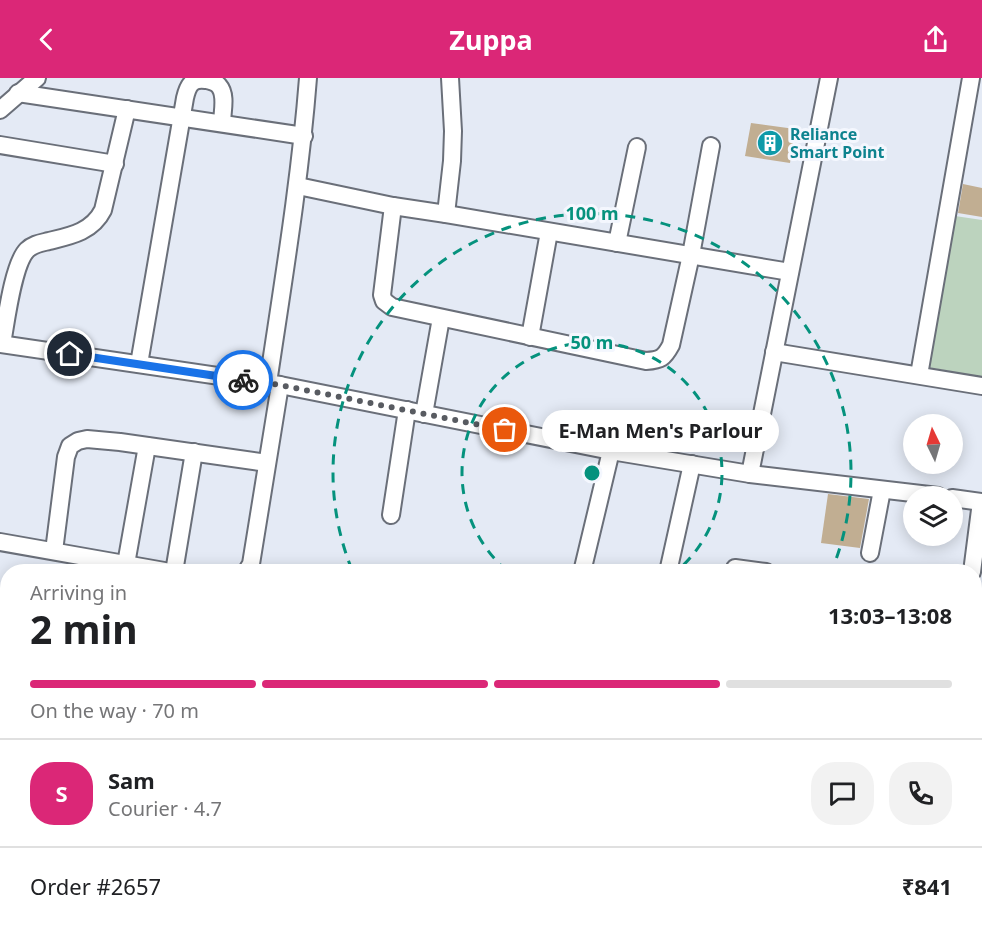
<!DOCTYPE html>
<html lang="en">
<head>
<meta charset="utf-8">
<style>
  :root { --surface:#fff; --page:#f2f2f2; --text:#202124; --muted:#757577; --line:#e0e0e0; --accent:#db2777 }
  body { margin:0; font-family:"Noto Sans",sans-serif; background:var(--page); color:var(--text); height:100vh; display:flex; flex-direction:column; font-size:22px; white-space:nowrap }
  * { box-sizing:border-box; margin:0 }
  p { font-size:20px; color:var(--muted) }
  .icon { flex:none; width:33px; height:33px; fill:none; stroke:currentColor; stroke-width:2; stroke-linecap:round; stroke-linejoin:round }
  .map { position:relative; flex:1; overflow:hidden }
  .panel { position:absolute; left:0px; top:486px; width:982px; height:372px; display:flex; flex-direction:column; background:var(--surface); border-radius:24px 24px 0 0; box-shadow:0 3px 15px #0003 }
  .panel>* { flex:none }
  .needle { width:39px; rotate:355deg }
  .buttons { position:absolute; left:903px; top:336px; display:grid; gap:12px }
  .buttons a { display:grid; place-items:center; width:60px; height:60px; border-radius:50%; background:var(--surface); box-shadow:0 3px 15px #0003; font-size:30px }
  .pin { position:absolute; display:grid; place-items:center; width:51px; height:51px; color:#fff; margin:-26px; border:3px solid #fff; border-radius:50%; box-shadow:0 2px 6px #0007 }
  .courier { position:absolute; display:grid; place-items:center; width:60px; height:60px; margin:-30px; border:4px solid #1a73e8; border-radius:50%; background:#fff; color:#222; box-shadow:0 2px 8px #0007 }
  .bubble { position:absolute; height:42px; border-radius:21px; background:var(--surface); box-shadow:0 3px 15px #0003; font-size:20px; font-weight:700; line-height:42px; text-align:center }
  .headline em { font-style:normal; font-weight:700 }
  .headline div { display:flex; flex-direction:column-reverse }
  .headline { display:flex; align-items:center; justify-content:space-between; height:102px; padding:0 30px }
  h1 { font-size:39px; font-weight:700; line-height:45px }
  .bar { display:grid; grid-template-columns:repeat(4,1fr); gap:9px 6px; align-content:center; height:72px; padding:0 30px }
  .bar i { height:8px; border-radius:4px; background:var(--line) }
  .bar .on { background:var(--accent) }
  .bar p { grid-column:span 4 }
  .line { display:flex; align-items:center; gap:15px; padding:0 30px; border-top:2px solid var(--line) }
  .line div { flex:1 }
  .round { display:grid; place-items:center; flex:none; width:63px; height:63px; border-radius:24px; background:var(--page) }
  header { display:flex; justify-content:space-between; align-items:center; height:78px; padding:0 30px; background:var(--accent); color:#fff; font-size:27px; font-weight:700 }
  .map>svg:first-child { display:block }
</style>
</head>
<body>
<header><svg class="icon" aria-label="back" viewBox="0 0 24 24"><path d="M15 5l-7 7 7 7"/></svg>Zuppa<svg class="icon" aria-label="share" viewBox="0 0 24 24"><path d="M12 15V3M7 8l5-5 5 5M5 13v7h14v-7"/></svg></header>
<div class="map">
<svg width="982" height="858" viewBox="0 0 982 858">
  <rect width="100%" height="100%" fill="#e4eaf5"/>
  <polygon fill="#bcd3be" points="955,138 982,142 982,299 927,289"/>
  <g fill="#c1ae92">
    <polygon points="751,45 795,51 790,85 745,78"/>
    <polygon points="963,106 982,110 982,139 958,135"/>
    <polygon points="828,416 869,421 860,470 821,465"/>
  </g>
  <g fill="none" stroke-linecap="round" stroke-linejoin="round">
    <g stroke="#6a6f79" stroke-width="20">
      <g id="street">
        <polyline points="18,15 304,58"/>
        <polyline points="0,32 37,0"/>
        <polyline points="0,67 115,86"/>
        <polyline points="298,108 393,128 446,136 790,194"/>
        <path d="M393 128 382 217 384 223 392 229 646 283C661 282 664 280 671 267L691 177 711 68"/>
        <polyline points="446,136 452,83 453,53 450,0"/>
        <polyline points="617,165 637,69"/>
        <polyline points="530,259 549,154"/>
        <polyline points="0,266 280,307 611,373 750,396 938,418"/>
        <path d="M2 266C6 244 13 186 27 172 33 166 41 165 49 163 70 158 92 154 103 132L127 31"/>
        <polyline points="774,274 982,308"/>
        <path d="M139 286 185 20C188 7 192 0 206 2 211 3 216 4 219 8 227 17 222 35 222 45"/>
        <polyline points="919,297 971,0"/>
        <path d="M268 305C283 204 300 103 308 0"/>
        <polyline points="424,336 441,240"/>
        <polyline points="750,396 829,0"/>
        <polyline points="952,420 982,424"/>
        <polyline points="391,437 407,332"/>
        <polyline points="0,464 170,494"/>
        <polyline points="54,473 66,379 70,368 78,363 87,361 120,364 267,385"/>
        <polyline points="870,475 882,412"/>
        <polyline points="126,486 147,368"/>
        <polyline points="735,490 766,494"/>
        <polyline points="174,494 194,374"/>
        <polyline points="246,494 251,486 280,307"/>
        <polyline points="582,494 611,373"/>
        <polyline points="668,494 692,386"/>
        <polyline points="972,494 981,424"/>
        <polyline points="0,694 8,696"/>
        <polyline points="975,776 982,777"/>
        <polyline points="562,850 582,858"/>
        <polyline points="694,850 711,858"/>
        <polyline points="54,858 56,850"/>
        <polyline points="183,858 185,850"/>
        <polyline points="375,858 378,850"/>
        <polyline points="605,858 608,850"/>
        <polyline points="824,858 825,850"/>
        <polyline points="915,858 916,850"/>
      </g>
    </g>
    <use href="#street" stroke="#fff" stroke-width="16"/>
  </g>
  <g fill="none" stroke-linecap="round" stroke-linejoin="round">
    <polyline stroke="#585b61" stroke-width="6" stroke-dasharray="0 10.8" points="243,302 280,307 505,352"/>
    <polyline stroke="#1a73e8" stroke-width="8" points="70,276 243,302"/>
  </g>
  <g fill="none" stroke="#05927d" stroke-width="3" stroke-dasharray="10 8">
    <path d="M507 493A130 130 0 1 1 677 493"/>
    <path d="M352 492A259 259 0 1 1 832 492"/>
  </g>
  <defs>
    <g id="building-disc" transform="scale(1.35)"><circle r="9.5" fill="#0f9aa8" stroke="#f4f7fe"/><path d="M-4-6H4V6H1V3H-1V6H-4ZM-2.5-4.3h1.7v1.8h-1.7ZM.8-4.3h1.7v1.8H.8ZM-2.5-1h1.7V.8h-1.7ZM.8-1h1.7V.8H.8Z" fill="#fff"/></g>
  </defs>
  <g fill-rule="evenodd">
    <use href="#building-disc" x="770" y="65"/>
  </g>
  <g text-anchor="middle" stroke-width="6" stroke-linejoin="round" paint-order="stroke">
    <g font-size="16" font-weight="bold" fill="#0d838f" stroke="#f4f7fe" text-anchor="start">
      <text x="790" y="62">Reliance<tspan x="790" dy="18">Smart Point</tspan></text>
    </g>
  </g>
  <circle cx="592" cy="395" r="9" fill="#05927d" stroke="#f4f7fe" stroke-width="3"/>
  <g font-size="18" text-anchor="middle" font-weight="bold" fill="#05927d" stroke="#f4f7fe" stroke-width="6" stroke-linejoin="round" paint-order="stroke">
    <text x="592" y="142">100 m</text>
    <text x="592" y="271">50 m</text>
  </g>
</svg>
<div class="buttons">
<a><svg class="needle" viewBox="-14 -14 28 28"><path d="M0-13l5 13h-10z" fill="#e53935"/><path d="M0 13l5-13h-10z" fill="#757577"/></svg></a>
<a><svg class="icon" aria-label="layers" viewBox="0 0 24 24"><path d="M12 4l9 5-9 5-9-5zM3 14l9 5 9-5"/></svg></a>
</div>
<div class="pin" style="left:505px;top:352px;background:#ea580c"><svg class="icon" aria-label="bag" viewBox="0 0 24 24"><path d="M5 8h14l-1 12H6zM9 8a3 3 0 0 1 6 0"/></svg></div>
<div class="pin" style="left:70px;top:276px;background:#1f2937"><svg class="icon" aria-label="home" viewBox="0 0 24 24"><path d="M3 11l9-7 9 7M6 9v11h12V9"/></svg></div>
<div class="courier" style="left:243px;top:302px"><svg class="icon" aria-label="bike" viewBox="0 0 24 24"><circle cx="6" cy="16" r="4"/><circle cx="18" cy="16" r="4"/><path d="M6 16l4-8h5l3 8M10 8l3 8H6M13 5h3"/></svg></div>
<div class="bubble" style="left:542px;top:332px;width:237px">E-Man Men's Parlour</div>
<section class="panel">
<div class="headline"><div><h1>2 min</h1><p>Arriving in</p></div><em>13:03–13:08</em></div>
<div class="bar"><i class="on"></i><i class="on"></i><i class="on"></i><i></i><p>On the way · 70 m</p></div>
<div class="line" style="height:108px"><b class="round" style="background:var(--accent);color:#fff">S</b><div><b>Sam</b><p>Courier · 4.7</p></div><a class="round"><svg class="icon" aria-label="chat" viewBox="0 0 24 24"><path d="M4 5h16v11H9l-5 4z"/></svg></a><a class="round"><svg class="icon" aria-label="phone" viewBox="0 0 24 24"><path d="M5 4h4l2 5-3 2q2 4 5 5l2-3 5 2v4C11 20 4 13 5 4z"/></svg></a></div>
<div class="line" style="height:78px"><div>Order #2657</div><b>₹841</b></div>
</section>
</div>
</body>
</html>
